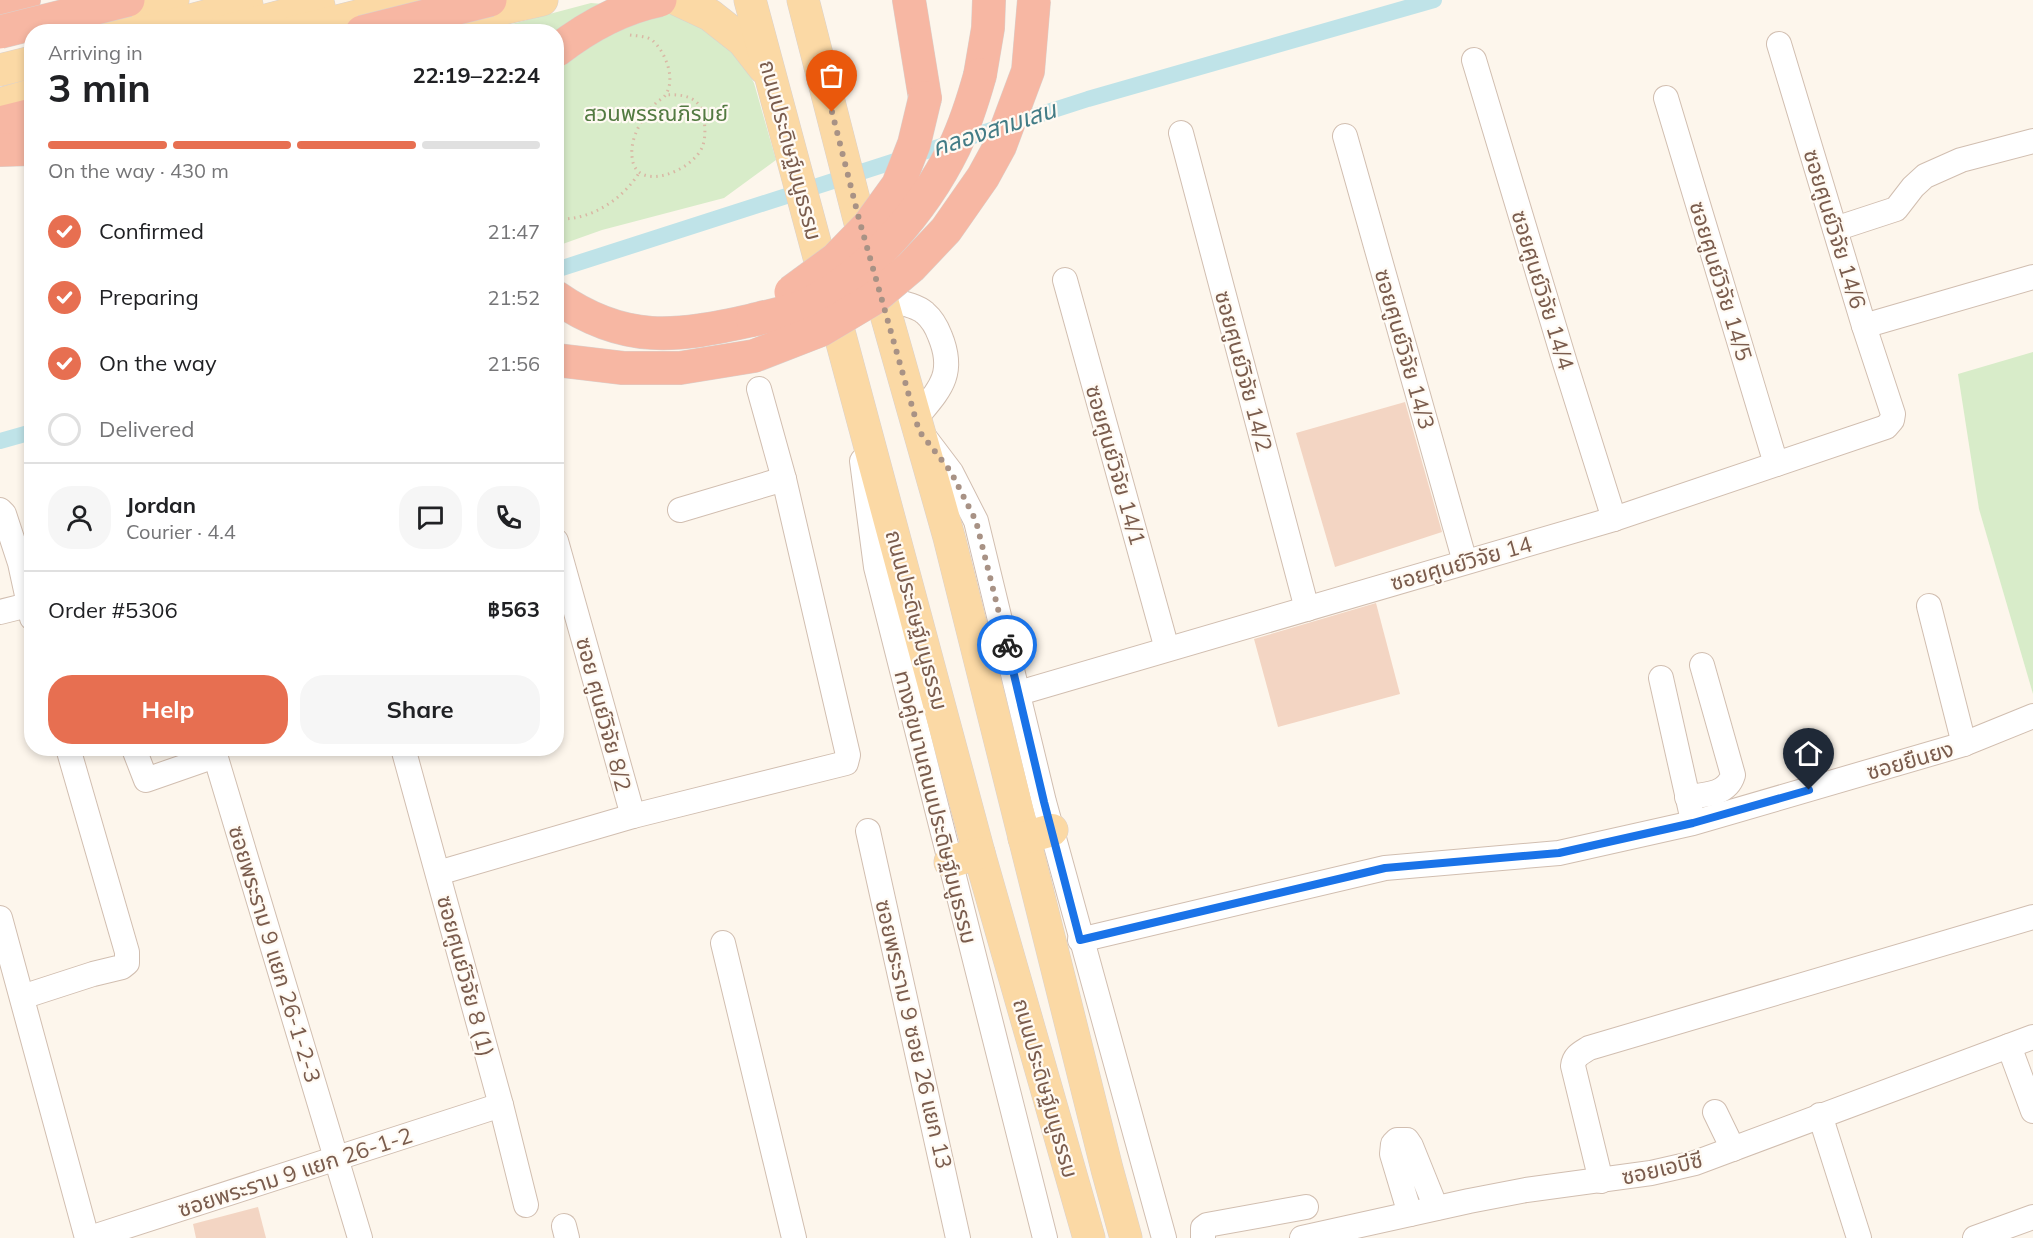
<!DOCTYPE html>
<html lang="en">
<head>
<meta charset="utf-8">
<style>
  :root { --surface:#fff; --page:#f6f6f6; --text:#202124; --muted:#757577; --line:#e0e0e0; --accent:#e76f51 }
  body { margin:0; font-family:Mulish,"Noto Sans Thai",sans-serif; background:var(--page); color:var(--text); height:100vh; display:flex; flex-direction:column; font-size:22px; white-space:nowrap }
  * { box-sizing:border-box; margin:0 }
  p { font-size:20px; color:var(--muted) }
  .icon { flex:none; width:33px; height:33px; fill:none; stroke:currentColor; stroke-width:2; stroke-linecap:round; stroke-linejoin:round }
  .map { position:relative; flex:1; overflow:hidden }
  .sheet { position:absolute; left:24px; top:24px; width:540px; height:732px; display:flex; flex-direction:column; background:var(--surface); border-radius:24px; box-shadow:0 3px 9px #0003 }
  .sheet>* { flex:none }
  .pin { position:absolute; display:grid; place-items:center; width:51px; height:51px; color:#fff; margin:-62px -26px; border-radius:50% 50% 50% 0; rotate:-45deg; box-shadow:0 0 6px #0007 }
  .pin .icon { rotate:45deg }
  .courier { position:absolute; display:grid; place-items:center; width:60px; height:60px; margin:-30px; border:4px solid #1a73e8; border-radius:50%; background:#fff; color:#222; box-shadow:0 2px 8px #0007 }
  .head em { font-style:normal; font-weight:700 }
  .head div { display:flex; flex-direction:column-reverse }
  .head { display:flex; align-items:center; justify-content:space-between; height:102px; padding:0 24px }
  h1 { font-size:39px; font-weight:700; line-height:45px }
  .bar { display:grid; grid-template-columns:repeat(4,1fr); gap:9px 6px; align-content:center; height:72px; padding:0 24px }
  .bar i { height:8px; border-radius:4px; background:var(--line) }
  .bar .current { background:var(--accent) }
  .bar p { grid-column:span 4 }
  .line { display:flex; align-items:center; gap:15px; padding:0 24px; border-top:2px solid var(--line) }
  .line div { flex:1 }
  .round { display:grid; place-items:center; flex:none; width:63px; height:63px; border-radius:24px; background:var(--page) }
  ol { padding:0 24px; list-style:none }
  li { display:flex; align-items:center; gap:18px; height:66px }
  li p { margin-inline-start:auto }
  li .icon { padding:6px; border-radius:50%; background:var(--accent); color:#fff; stroke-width:4 }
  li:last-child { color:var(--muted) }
  li i { width:33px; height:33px; border:3px solid var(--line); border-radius:50% }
  .action { display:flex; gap:12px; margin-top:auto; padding:12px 24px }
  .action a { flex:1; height:69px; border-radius:24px; background:var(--accent); color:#fff; font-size:24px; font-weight:700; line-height:69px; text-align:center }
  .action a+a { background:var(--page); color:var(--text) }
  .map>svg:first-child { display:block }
</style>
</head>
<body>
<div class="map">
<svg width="2033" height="1238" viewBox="0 0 2033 1238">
  <rect width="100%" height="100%" fill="#fdf6ec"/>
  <g fill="#d8ecc9">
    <polygon points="591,3 662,9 687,16 739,56 754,83 776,160 724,198 602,230 557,246 556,32 481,32"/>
    <polygon points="2033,352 2033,694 1979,509 1958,374"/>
  </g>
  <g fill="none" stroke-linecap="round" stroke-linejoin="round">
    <g stroke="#bfe3e8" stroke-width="16">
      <polyline points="556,270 1088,99 1434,0"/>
      <polyline points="0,441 32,432"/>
    </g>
  </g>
  <g fill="#f3d5c3">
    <polygon points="1405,402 1442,532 1335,567 1296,433"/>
    <polygon points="1376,603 1400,694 1278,727 1254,639"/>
    <polygon points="258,1207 266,1238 196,1238 193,1224"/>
  </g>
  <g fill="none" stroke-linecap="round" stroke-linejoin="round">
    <g stroke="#d1beb0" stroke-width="26">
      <g id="minor">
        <polyline points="1474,60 1565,363 1614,519"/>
        <polyline points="1666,98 1776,464"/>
        <polyline points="1181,133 1307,609"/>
        <polyline points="1345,136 1465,562"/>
        <polyline points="1835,229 1896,209 1913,187 1925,176 1961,160 2033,141"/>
        <polyline points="1065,280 1167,649"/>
        <path d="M882 298C895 302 915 304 925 313 932 319 937 328 940 336 956 375 939 390 916 418"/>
        <polyline points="1864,326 2033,277"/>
        <polyline points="926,439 951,472 976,521 1044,802 1164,1238"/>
        <polyline points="862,461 876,567 1045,1238"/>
        <polyline points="0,510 4,514 20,563 32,618"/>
        <polyline points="680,510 784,479"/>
        <polyline points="556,541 633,816"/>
        <polyline points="1929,606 1964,744"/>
        <polyline points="0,612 28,605"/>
        <polyline points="1661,678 1691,812"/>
        <polyline points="1019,693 1614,519 1886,427 1892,420 1893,414 1864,326 1779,44"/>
        <polyline points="213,748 360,1238"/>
        <polyline points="403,748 501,1105 526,1205"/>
        <polyline points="134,749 146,780 215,756"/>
        <path d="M1687 797C1704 795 1727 795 1733 775L1702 665"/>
        <polyline points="868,831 958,1238"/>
        <polyline points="438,873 633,816 846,763 848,755 784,479 759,389"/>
        <polyline points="0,918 87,1238"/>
        <polyline points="1080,940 1385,868 1559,853 1693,823 1964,744 2033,716"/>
        <polyline points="723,943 794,1238"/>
        <polyline points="22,997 93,974 122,967 127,963 127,952 68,748"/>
        <polyline points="2009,1046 2033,1111"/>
        <polyline points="1715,1112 1733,1149"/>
        <polyline points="1820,1115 1859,1238"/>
        <path d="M1601 1181 1573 1066C1574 1056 1581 1053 1589 1048L2033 917"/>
        <polyline points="1410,1214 1392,1154 1393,1144 1397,1140 1407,1140 1411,1146 1436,1208"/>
        <polyline points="564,1226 567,1238"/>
        <polyline points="90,1238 501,1105"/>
        <polyline points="1203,1238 1203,1228 1207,1225 1306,1207"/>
        <polyline points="1302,1238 1469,1201 1526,1190 1651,1173 1695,1163 2033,1037"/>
        <polyline points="1975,1238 2033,1217"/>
      </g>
    </g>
    <g stroke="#dad1cd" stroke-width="33">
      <g id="major">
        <polyline points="678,0 710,15 743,41 764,68"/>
        <polyline points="750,0 979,853 1089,1238"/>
        <polyline points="803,0 859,219 949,537 1107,1169 1126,1238"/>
        <polyline points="461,18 542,0"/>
        <polyline points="102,19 173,0"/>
        <polyline points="146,32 247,5"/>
        <polyline points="222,32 319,6"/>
        <polyline points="294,32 421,0"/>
        <polyline points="0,70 32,62"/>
        <polyline points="0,104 32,95"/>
        <polyline points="1024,838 1052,830"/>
        <polyline points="950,862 979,853"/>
      </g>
    </g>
    <g stroke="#dad1cd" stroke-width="34">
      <g id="highway">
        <polyline points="909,0 925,98"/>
        <polyline points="0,7 24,0"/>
        <polyline points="980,75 988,28 989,0"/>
        <polyline points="0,123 32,115"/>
        <polyline points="0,150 32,149"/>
        <path d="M556 297C625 345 676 337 753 320"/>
      </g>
    </g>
    <g stroke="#d9b8a5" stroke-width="3" stroke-dasharray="1.5 4.5" stroke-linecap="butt">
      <path d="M630 35C637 36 646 36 652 40 665 51 676 78 666 94 664 98 659 100 656 103 643 116 630 137 632 156 634 195 695 171 703 145 706 136 705 123 703 114 699 96 681 94 666 95"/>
      <path d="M556 219C590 221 622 200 639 173"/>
    </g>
    <use href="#minor" stroke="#fff" stroke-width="24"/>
    <use href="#major" stroke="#fbd9a5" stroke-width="32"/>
    <use href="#highway" stroke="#f7b7a3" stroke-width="33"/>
    <g stroke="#dad1cd" stroke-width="34" stroke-linecap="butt">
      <g id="highway-bridge">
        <polyline points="0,32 128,0"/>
        <polyline points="362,32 490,0"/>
        <path d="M556 51C588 26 621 8 660 0"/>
        <polyline points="791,292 836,259 869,225 898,185 914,144 925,98"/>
        <path d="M753 320C770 315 790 313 806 305 868 276 924 209 954 148 965 125 973 100 980 75"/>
        <polyline points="556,360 623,368 680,368 754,356 821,330 873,299 911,267 946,230 983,177 1000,146 1028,71 1034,0"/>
      </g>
    </g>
    <use href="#highway-bridge" stroke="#f7b7a3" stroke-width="33"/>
  </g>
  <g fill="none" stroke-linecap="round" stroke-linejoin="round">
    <polyline stroke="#a89285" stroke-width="6" stroke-dasharray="0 10.8" points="832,112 859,219 919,431 951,472 976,521 1007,645"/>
    <polyline stroke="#1a73e8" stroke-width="8" points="1007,645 1044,802 1080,940 1385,868 1559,853 1693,823 1809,790"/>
  </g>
  <g text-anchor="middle" stroke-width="4.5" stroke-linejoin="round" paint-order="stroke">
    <g font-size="22" fill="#537a41" stroke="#fffaf3">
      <text x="656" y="121">สวนพรรณภิรมย์</text>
    </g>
    <g font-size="22" fill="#7a5c4d" stroke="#fffaf3">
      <text transform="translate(791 150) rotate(75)" y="8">ถนนประดิษฐ์มนูธรรม</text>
      <text transform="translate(1835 229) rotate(73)" y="8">ซอยศูนย์วิจัย 14/6</text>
      <text transform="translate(1721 281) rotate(73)" y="8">ซอยศูนย์วิจัย 14/5</text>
      <text transform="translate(1543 290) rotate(73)" y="8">ซอยศูนย์วิจัย 14/4</text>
      <text transform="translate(1405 349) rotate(74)" y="8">ซอยศูนย์วิจัย 14/3</text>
      <text transform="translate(1244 371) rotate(75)" y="8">ซอยศูนย์วิจัย 14/2</text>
      <text transform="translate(1116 465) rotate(74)" y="8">ซอยศูนย์วิจัย 14/1</text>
      <text transform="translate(1461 563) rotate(-16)" y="8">ซอยศูนย์วิจัย 14</text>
      <text transform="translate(917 620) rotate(75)" y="8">ถนนประดิษฐ์มนูธรรม</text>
      <text transform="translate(604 714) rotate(75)" y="8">ซอย ศูนย์วิจัย 8/2</text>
      <text transform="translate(1910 760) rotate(-16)" y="8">ซอยยืนยง</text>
      <text transform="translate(936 807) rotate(76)" y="8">ทางคู่ขนานถนนประดิษฐ์มนูธรรม</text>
      <text transform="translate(275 954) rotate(73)" y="8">ซอยพระราม 9 แยก 26-1-2-3</text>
      <text transform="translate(466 976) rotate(75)" y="8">ซอยศูนย์วิจัย 8 (1)</text>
      <text transform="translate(914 1034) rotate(77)" y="8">ซอยพระราม 9 ซอย 26 แยก 13</text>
      <text transform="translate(1046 1088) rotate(74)" y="8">ถนนประดิษฐ์มนูธรรม</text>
      <text transform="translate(1662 1168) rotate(-13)" y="8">ซอยเอบีซี</text>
      <text transform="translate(295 1172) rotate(-18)" y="8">ซอยพระราม 9 แยก 26-1-2</text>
    </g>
    <g font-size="24" font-style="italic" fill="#437c86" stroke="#fffaf3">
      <text transform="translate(994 129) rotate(-18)" y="8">คลองสามเสน</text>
    </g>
  </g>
</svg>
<div class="pin" style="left:832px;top:112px;background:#ea580c"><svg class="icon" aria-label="bag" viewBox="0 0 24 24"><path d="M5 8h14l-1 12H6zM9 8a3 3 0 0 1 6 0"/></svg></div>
<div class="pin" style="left:1809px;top:790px;background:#1f2937"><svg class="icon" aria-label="home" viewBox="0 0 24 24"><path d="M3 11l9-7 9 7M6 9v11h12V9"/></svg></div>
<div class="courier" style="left:1007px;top:645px"><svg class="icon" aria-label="bike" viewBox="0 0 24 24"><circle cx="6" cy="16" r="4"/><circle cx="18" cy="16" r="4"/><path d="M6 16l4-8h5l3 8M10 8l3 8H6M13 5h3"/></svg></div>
<section class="sheet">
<div class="head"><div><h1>3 min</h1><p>Arriving in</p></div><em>22:19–22:24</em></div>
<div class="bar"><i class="current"></i><i class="current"></i><i class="current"></i><i></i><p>On the way · 430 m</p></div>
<ol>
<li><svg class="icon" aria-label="check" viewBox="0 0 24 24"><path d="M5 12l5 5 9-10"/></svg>Confirmed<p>21:47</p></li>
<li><svg class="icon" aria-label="check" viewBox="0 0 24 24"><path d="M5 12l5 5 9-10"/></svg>Preparing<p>21:52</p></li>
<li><svg class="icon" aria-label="check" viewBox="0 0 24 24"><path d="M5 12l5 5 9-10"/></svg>On the way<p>21:56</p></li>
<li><i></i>Delivered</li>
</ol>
<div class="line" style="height:108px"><a class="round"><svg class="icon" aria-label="person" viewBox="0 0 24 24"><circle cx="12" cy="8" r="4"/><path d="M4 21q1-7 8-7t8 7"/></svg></a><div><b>Jordan</b><p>Courier · 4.4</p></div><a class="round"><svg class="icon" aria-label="chat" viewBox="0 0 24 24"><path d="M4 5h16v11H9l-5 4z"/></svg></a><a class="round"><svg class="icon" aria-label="phone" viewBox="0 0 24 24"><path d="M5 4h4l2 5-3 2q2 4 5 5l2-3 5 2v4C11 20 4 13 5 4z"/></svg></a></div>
<div class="line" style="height:78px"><div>Order #5306</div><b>฿563</b></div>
<div class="action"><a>Help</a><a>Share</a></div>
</section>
</div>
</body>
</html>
